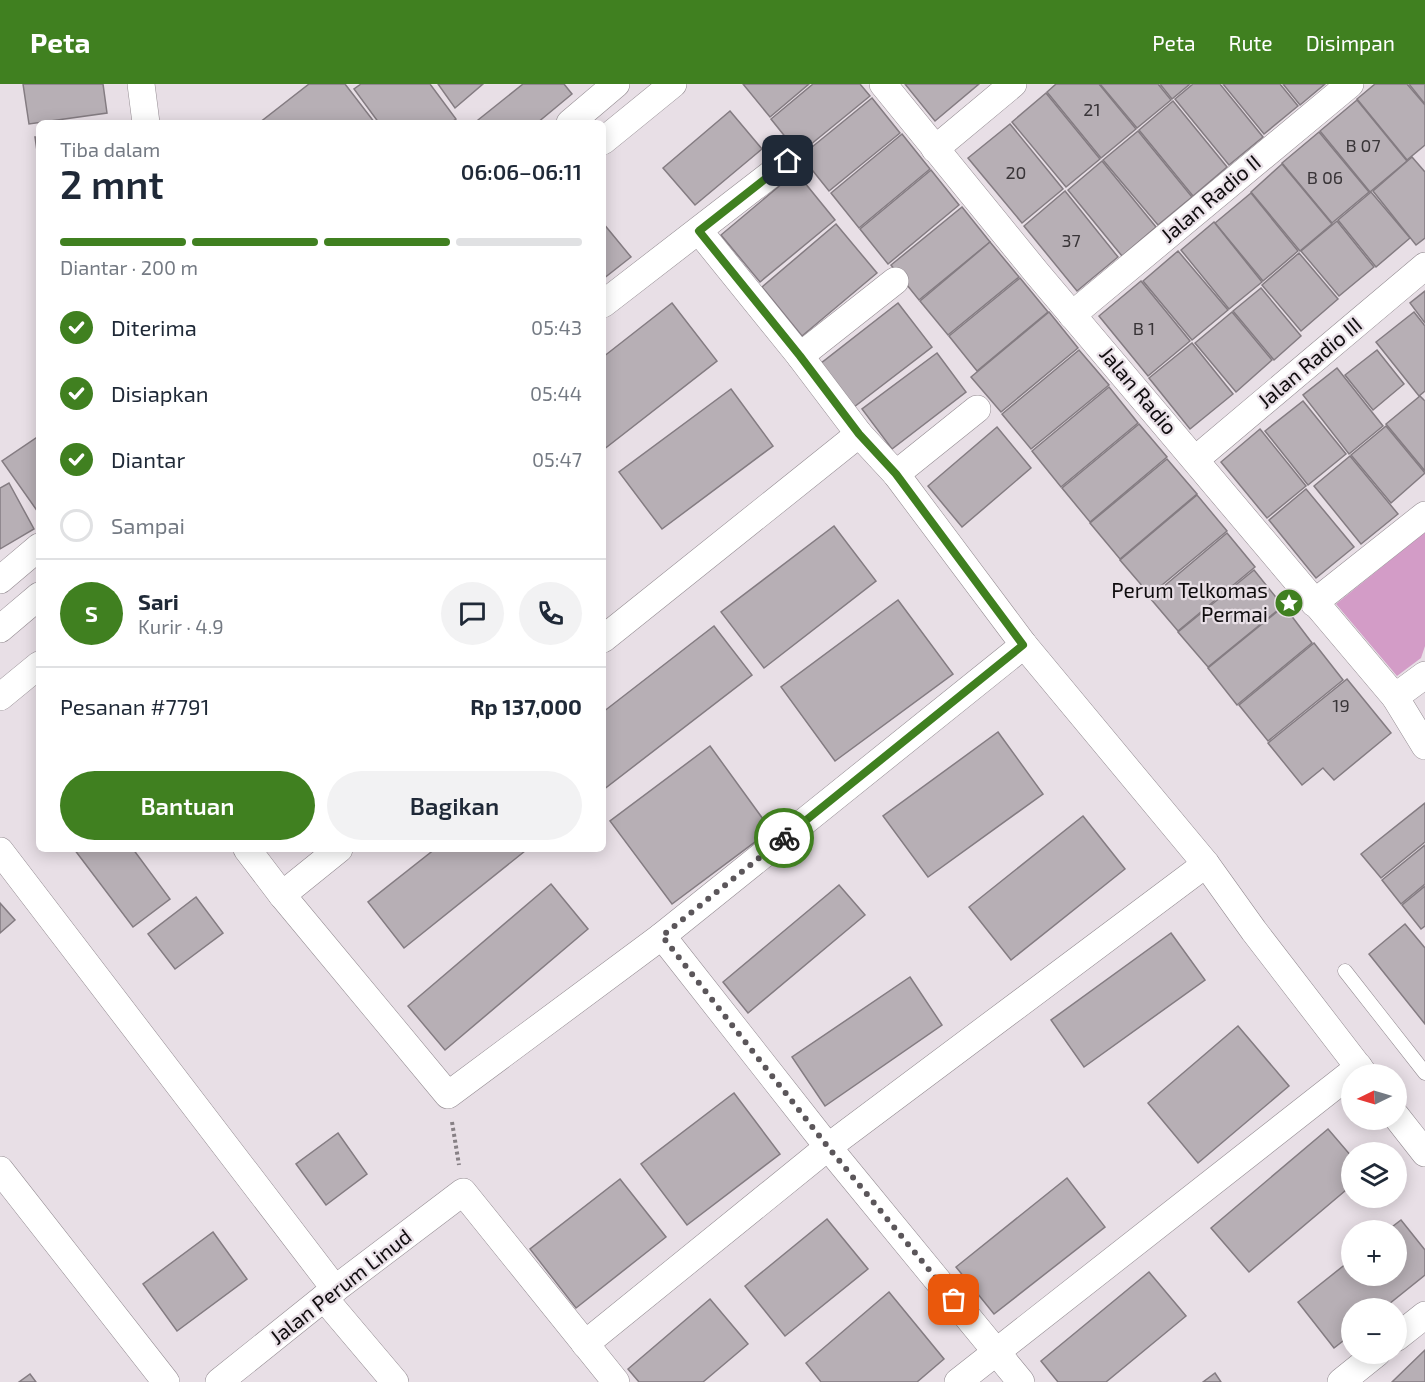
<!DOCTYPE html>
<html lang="id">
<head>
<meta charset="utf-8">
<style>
  :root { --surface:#fff; --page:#f2f2f3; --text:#1f2937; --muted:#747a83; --line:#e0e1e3; --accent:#408020 }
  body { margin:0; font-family:"Exo 2",sans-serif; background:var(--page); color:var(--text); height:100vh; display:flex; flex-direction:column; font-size:22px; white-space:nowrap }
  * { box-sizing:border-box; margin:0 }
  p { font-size:20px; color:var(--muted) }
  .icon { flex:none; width:33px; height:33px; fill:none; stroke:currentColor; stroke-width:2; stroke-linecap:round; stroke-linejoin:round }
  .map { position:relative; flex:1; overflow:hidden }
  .details { position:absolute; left:36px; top:36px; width:570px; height:732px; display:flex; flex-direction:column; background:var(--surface); border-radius:9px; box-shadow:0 3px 15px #0003 }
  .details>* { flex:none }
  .needle { width:39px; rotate:265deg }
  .fabs { position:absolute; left:1341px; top:980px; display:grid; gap:12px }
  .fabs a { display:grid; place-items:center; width:66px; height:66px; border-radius:50%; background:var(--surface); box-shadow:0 3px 15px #0003; font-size:30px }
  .pin { position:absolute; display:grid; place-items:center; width:51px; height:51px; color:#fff; margin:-26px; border-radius:12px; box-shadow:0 3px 9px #0006 }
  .courier { position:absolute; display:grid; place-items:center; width:60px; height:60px; margin:-30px; border:4px solid #408020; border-radius:50%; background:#fff; color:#222; box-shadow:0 2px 8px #0007 }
  .head em { font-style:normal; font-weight:600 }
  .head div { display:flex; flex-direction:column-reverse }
  .head { display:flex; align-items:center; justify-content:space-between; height:102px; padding:0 24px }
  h1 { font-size:39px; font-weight:600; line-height:45px }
  .bar { display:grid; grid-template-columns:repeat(4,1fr); gap:9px 6px; align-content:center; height:72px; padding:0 24px }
  .bar i { height:8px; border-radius:4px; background:var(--line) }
  .bar .on { background:var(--accent) }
  .bar p { grid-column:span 4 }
  .line { display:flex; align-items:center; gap:15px; padding:0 24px; border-top:2px solid var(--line) }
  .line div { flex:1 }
  .round { display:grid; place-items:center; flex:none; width:63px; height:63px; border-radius:32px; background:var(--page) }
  ol { padding:0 24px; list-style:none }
  li { display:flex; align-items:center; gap:18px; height:66px }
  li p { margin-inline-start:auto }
  li .icon { padding:6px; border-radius:50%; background:var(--accent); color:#fff; stroke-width:4 }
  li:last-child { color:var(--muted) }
  li i { width:33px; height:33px; border:3px solid var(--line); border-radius:50% }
  .cta { display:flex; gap:12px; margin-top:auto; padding:12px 24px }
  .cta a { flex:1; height:69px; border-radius:36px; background:var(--accent); color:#fff; font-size:24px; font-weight:600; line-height:69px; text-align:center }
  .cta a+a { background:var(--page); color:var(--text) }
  header { display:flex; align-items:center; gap:36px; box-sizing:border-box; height:84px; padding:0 30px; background:var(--accent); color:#fff }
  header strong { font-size:28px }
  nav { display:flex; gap:33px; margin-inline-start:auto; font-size:21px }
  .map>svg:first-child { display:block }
</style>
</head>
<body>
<header>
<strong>Peta</strong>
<nav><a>Peta</a><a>Rute</a><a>Disimpan</a></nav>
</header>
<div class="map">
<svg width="1425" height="1298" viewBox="0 0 1425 1298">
  <rect width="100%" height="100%" fill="#e8dfe6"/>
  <polygon fill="#d39cc7" points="1425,448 1425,562 1421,574 1397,592 1336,520"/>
  <g fill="#b7afb5" stroke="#847c82" stroke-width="1.5">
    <polygon points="23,0 103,0 107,29 29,40"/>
    <polygon points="309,0 345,0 375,39 259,39"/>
    <polygon points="361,0 430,0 456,35 450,39 379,39 354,5"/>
    <polygon points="438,0 483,0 455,24"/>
    <polygon points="523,0 564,0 572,10 537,39 481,39 478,36"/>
    <polygon points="743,0 809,0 770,33"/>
    <polygon points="813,0 860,0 870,12 799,70 771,35"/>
    <polygon points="905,0 979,0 935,37"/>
    <polygon points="1056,0 1099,0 1136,45 1101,74 1047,8"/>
    <polygon points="1100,0 1158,0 1171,16 1137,44"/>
    <polygon points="1160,0 1190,0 1172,15"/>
    <polygon points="1193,0 1220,0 1263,53 1229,81 1175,15"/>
    <polygon points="1223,0 1280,0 1298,22 1264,50"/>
    <polygon points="1283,0 1325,0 1300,21"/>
    <polygon points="1375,0 1407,0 1425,21 1425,61 1407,76 1357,15"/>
    <polygon points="1409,0 1425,0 1425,20"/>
    <polygon points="1046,9 1100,75 1066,103 1012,38"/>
    <polygon points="872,14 900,49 829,107 801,72"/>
    <polygon points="1357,16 1407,77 1370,108 1320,47"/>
    <polygon points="1173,17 1227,83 1193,112 1139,46"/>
    <polygon points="730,27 762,65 695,121 663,84"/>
    <polygon points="1010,40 1063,105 1022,139 968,74"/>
    <polygon points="1138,47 1192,113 1158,141 1103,76"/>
    <polygon points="1319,48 1369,108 1332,139 1282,79"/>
    <polygon points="902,50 930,85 859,144 831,109"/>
    <polygon points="35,53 39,53 39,81"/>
    <polygon points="1412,73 1425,88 1425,154 1416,161 1373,107"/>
    <polygon points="1102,77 1156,143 1122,172 1068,106"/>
    <polygon points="1282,80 1332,140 1300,167 1251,108"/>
    <polygon points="931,86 959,121 888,180 860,145"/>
    <polygon points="796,88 835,136 760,198 721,151"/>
    <polygon points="1065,107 1118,173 1077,207 1024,142"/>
    <polygon points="1371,108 1410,154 1376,183 1338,136"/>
    <polygon points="1251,109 1298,167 1263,197 1215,139"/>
    <polygon points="962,123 990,158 919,216 891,181"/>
    <polygon points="1337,137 1374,183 1339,212 1301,167"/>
    <polygon points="1214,138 1262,198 1229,225 1181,166"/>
    <polygon points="603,139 631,173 603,195"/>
    <polygon points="836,140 877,189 802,252 762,203"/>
    <polygon points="990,158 1019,193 948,251 920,217"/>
    <polygon points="1178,167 1228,226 1192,256 1143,197"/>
    <polygon points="1299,169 1338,215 1301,247 1262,201"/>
    <polygon points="1020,194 1048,228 977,287 949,252"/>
    <polygon points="1141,197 1190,257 1148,292 1099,232"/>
    <polygon points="1261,204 1301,252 1274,276 1233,227"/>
    <polygon points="1425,207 1425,239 1410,219"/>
    <polygon points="672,219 717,277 603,366 603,273"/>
    <polygon points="898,219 932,263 854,323 820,280"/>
    <polygon points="1049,228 1078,264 1001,328 971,293"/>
    <polygon points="1232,228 1272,276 1236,308 1195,259"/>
    <polygon points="1414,228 1425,242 1425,307 1419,312 1376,258"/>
    <polygon points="1192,259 1233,310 1190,345 1149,294"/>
    <polygon points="1079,266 1109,301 1031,365 1002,330"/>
    <polygon points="1377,266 1404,300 1373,326 1345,291"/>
    <polygon points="937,269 966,308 892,365 862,325"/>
    <polygon points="1337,284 1383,342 1349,370 1303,311"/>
    <polygon points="1109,303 1138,339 1061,403 1032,367"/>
    <polygon points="731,305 773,362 662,445 619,388"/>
    <polygon points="1420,312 1425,317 1425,387 1386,340"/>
    <polygon points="1303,317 1346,370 1308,401 1265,347"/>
    <polygon points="1139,340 1167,373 1090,438 1062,404"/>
    <polygon points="1386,342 1425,389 1391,419 1351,371"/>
    <polygon points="997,343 1031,384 962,443 928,402"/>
    <polygon points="1260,345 1306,402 1267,434 1221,378"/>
    <polygon points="39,352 39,427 38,428 2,377"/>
    <polygon points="1350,372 1398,430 1361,460 1314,402"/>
    <polygon points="1167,375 1197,410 1120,475 1090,439"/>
    <polygon points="9,399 34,445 0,465 0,404"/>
    <polygon points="1306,405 1354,463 1316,494 1269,436"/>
    <polygon points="1197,411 1227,447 1150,511 1120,476"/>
    <polygon points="834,442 876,497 764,584 721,528"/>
    <polygon points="1227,449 1255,483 1178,547 1150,514"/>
    <polygon points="1254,486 1283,522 1208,583 1178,548"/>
    <polygon points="898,516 953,590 835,677 781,603"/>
    <polygon points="1284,522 1312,559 1237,621 1208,584"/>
    <polygon points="714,542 752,591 603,706 603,628"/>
    <polygon points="1314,559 1343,596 1268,657 1239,621"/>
    <polygon points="1347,595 1391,649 1334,696 1323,684 1302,701 1268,659"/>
    <polygon points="998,648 1043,710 928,793 883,732"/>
    <polygon points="710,662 771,746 672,820 610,737"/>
    <polygon points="1425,719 1425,758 1381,794 1361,770"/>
    <polygon points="1083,732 1125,785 1011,876 969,823"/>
    <polygon points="1425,761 1425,800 1401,820 1382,796"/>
    <polygon points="74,765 133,765 170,815 133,843"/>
    <polygon points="435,765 523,765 525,767 404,864 368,818"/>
    <polygon points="551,800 588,845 445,966 408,922"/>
    <polygon points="839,801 865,831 748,929 723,898"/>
    <polygon points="1425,802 1425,842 1421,845 1402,821"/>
    <polygon points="196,813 223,849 175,885 148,850"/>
    <polygon points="0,819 15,836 0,849"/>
    <polygon points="1405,840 1425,864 1425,940 1369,870"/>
    <polygon points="1171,849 1205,896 1084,983 1051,936"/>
    <polygon points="910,893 942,941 825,1022 792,973"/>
    <polygon points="1238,942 1289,1002 1198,1079 1148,1019"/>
    <polygon points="734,1009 780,1070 687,1141 641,1080"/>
    <polygon points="1328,1045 1352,1073 1352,1101 1249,1188 1211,1144"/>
    <polygon points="338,1049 367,1090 326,1121 296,1080"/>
    <polygon points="1067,1094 1105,1143 994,1230 956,1183"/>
    <polygon points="620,1095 666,1153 576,1224 530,1165"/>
    <polygon points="827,1135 868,1185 785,1252 745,1202"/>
    <polygon points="1401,1136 1425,1166 1425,1191 1384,1224 1352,1224 1352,1250 1334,1264 1298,1218 1352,1175 1352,1191 1396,1191 1396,1146 1388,1146"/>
    <polygon points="213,1148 247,1195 177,1247 143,1200"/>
    <polygon points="1149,1188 1186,1232 1106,1298 1058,1298 1041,1277"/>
    <polygon points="889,1208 944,1275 917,1298 821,1298 806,1279"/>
    <polygon points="710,1215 748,1260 703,1298 639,1298 628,1285"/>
    <polygon points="1425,1266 1425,1298 1392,1298"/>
    <polygon points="1215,1289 1221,1298 1203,1298"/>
    <polygon points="30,1290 36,1298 19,1298"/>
  </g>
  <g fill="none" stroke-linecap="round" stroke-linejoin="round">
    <g stroke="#948c92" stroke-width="15">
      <polyline id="service" points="1345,887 1425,989"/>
    </g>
    <g stroke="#948c92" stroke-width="28">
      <g id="minor">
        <polyline points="141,0 146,39"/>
        <polyline points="883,0 1036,188 1395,613 1425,662"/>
        <polyline points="570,39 616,0"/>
        <polyline points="603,57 673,0"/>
        <polyline points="935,65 1013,0"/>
        <polyline points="699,147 800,272 859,350 896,390 1024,561 1206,780 1254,847 1364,990"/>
        <polyline points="603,220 788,77"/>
        <polyline points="1072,231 1350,0"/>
        <polyline points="800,272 895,197"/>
        <polyline points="1196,375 1425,182"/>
        <polyline points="896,390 977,325"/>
        <polyline points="0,496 39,463"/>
        <polyline points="1314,519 1425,431"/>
        <polyline points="0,545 39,512"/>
        <polyline points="603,555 859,350"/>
        <polyline points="0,613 39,581"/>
        <polyline points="1395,613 1425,591"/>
        <polyline points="247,765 282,811 448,1011 662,852 1024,561"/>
        <polyline points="0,767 335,1205"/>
        <polyline points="282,811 339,765"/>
        <polyline points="662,852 828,1063 1021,1298"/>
        <polyline points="1396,1032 1425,1069"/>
        <polyline points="0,1086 166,1298"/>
        <polyline points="324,1214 395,1298"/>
        <polyline points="1396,1254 1425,1231"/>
        <polyline points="585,1260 828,1063 1206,780"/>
        <polyline points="219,1298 335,1205 463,1108 616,1298"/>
        <polyline points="958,1298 1359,983"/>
        <polyline points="1341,1298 1377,1269"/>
      </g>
    </g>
    <polyline stroke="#878085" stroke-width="4" stroke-dasharray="3 3" stroke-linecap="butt" points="452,1038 459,1081"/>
    <use href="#service" stroke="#fff" stroke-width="14"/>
    <use href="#minor" stroke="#fff" stroke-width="27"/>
  </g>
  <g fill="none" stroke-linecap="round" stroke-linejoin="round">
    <polyline stroke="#5b565a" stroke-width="6" stroke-dasharray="0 10.8" points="784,754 662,852 828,1063 954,1216"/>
    <polyline stroke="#408020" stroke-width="8" points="784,754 1023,561 896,390 859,350 800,272 699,147 788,77"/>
  </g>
  <defs>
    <g id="sight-disc" transform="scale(1.5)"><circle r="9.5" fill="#408020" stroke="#e8dfe6"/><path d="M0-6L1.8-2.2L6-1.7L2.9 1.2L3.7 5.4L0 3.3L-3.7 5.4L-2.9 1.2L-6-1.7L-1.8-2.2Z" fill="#fff"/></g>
  </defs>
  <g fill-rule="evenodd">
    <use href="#sight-disc" x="1289" y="519"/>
  </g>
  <g text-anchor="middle" stroke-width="4.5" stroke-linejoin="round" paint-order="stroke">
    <g font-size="18" fill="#393538">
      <text x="1092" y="32">21</text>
      <text x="1363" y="68">B 07</text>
      <text x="1016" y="95">20</text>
      <text x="1325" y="100">B 06</text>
      <text x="1071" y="163">37</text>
      <text x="1144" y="251">B 1</text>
      <text x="1341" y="628">19</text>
    </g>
    <g font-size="21" fill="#0f0c0e" stroke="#e8dfe6">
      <text transform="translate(1211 115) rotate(-40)" y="7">Jalan Radio II</text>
      <text transform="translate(1310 279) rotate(-40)" y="7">Jalan Radio III</text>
      <text transform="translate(1138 307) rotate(50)" y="7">Jalan Radio</text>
      <text transform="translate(341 1203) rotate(-38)" y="7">Jalan Perum Linud</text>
    </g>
    <g font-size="21" fill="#0f0c0e" stroke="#e8dfe6" text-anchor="end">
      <text x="1268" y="514">Perum Telkomas<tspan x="1268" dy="24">Permai</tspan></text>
    </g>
  </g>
</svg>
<div class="fabs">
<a><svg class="needle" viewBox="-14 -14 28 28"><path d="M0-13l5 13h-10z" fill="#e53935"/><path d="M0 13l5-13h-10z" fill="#747a83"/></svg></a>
<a><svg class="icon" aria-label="layers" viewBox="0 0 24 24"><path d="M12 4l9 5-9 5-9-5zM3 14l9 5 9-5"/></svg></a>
<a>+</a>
<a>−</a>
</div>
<div class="pin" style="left:954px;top:1216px;background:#ea580c"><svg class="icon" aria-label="bag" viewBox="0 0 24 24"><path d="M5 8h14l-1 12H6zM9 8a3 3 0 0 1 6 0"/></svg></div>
<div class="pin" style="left:788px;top:77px;background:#1f2937"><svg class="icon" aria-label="home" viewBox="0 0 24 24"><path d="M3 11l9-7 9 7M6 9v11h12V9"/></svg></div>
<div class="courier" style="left:784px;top:754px"><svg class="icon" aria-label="bike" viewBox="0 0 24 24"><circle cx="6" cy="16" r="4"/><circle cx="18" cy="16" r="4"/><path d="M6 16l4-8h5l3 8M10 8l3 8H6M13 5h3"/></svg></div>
<section class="details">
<div class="head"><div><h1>2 mnt</h1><p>Tiba dalam</p></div><em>06:06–06:11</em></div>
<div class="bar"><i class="on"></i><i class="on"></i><i class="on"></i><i></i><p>Diantar · 200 m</p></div>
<ol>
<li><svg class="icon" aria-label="check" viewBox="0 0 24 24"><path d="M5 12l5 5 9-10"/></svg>Diterima<p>05:43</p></li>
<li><svg class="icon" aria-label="check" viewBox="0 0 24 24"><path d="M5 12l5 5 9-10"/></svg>Disiapkan<p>05:44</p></li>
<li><svg class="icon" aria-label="check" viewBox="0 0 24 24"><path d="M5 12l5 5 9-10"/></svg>Diantar<p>05:47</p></li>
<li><i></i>Sampai</li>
</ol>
<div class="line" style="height:108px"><b class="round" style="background:var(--accent);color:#fff">S</b><div><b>Sari</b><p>Kurir · 4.9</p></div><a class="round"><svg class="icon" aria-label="chat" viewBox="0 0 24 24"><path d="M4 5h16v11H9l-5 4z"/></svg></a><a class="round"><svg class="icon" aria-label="phone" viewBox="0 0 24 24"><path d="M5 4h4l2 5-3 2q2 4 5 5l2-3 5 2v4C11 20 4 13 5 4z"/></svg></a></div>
<div class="line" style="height:78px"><div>Pesanan #7791</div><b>Rp 137,000</b></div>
<div class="cta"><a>Bantuan</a><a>Bagikan</a></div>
</section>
</div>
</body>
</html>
